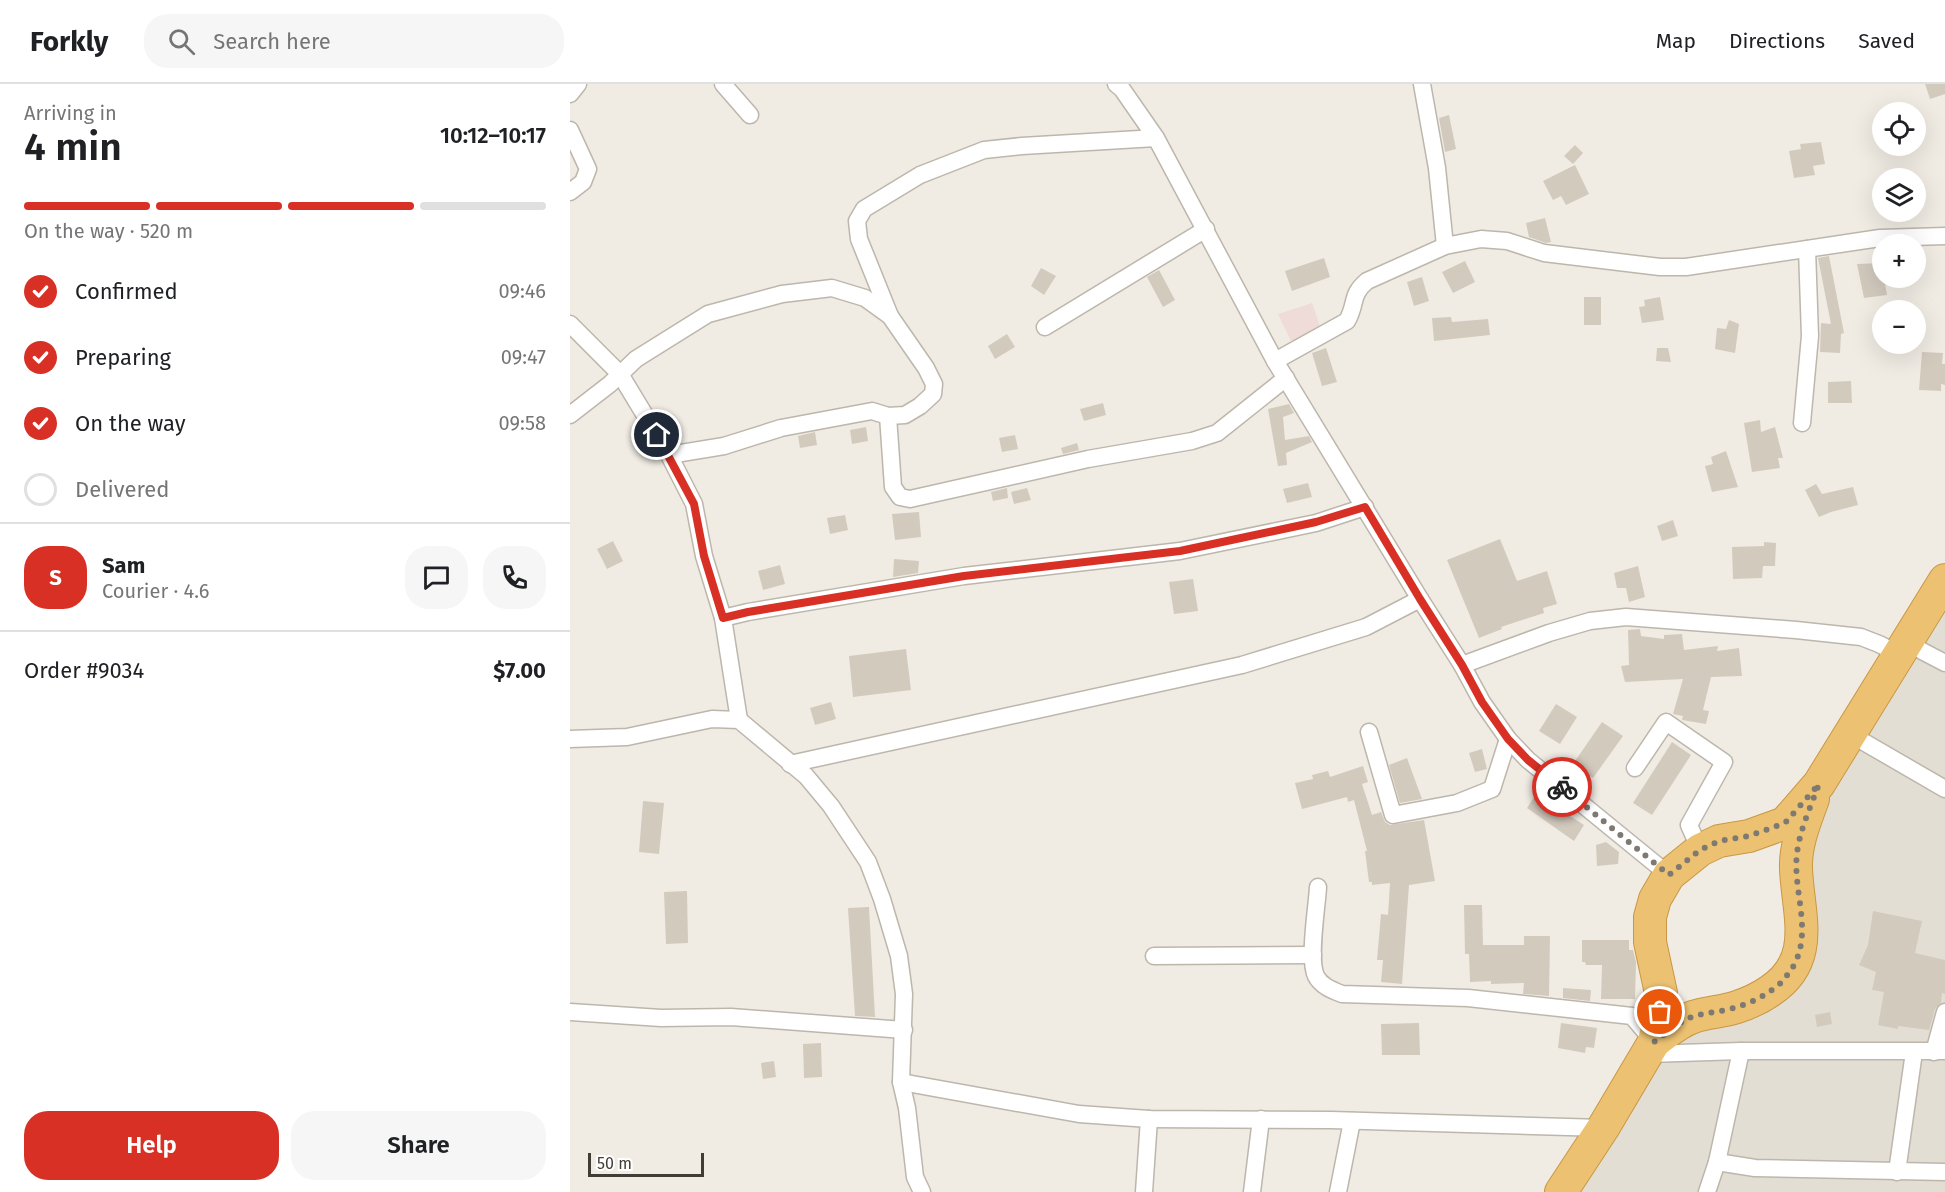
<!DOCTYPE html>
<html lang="en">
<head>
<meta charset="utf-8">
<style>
  :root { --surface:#fff; --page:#f6f6f6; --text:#202124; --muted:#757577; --line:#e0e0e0; --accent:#d93025 }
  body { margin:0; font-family:"Fira Sans",sans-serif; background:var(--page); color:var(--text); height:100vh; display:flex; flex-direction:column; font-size:22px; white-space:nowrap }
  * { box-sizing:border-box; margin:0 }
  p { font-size:20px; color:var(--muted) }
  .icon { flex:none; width:33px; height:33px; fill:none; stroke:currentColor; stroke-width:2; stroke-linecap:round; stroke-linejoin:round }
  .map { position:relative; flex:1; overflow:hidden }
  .side { display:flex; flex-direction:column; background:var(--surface); width:570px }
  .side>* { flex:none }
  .controls { position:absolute; left:1302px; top:18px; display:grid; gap:12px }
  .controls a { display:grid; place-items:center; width:54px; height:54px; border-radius:50%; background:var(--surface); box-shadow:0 6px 24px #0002; font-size:30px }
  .scale { position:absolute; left:18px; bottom:15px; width:116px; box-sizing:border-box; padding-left:6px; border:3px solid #413c35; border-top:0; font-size:16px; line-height:21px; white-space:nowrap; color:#413c35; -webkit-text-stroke:4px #fff; paint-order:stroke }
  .pin { position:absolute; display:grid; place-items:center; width:51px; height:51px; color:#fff; margin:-26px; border:3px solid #fff; border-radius:50%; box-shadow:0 2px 6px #0007 }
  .courier { position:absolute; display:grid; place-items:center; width:60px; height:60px; margin:-30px; border:4px solid #d93025; border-radius:50%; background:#fff; color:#222; box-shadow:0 2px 8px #0007 }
  .headline em { font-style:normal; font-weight:600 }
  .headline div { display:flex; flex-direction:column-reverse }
  .headline { display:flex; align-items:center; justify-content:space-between; height:102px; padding:0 24px }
  h1 { font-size:39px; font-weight:600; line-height:45px }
  .bar { display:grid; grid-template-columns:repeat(4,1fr); gap:9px 6px; align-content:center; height:72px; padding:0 24px }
  .bar i { height:8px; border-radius:4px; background:var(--line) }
  .bar .on { background:var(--accent) }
  .bar p { grid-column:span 4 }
  .line { display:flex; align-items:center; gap:15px; padding:0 24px; border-top:2px solid var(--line) }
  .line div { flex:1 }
  .round { display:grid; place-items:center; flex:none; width:63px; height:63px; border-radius:24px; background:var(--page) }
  ol { padding:0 24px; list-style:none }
  li { display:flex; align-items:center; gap:18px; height:66px }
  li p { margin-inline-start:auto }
  li .icon { padding:6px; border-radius:50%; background:var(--accent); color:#fff; stroke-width:4 }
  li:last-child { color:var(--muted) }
  li i { width:33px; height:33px; border:3px solid var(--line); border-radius:50% }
  .cta { display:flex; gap:12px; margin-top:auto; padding:12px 24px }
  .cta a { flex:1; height:69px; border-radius:24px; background:var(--accent); color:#fff; font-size:24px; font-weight:600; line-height:69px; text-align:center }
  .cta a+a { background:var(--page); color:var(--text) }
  header { display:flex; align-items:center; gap:36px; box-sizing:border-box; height:84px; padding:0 30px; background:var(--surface); border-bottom:2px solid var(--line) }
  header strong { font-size:28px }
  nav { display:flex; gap:33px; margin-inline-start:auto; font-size:21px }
  .search { width:420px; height:54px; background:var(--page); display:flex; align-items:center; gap:15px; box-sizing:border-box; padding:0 21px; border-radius:24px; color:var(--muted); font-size:22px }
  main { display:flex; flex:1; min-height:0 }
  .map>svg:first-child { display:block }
</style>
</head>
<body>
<header>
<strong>Forkly</strong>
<div class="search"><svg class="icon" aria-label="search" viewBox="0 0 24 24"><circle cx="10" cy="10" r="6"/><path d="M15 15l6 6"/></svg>Search here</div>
<nav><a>Map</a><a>Directions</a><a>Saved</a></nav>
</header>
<main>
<section class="side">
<div class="headline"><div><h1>4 min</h1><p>Arriving in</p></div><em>10:12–10:17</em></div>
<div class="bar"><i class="on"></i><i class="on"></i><i class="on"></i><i></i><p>On the way · 520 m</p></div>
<ol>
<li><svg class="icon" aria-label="check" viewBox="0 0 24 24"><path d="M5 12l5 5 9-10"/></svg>Confirmed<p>09:46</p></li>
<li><svg class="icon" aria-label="check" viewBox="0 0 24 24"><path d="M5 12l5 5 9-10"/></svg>Preparing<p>09:47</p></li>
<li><svg class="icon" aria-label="check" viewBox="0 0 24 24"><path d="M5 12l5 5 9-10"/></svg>On the way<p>09:58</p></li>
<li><i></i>Delivered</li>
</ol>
<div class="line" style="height:108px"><b class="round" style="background:var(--accent);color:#fff">S</b><div><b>Sam</b><p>Courier · 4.6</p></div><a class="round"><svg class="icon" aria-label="chat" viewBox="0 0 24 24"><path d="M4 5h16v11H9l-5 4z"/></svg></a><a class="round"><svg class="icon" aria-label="phone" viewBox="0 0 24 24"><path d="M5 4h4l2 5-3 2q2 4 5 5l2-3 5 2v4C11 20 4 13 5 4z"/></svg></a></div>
<div class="line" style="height:78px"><div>Order #9034</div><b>$7.00</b></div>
<div class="cta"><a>Help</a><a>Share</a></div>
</section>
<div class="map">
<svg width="1375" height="1108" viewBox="0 0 1375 1108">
  <rect width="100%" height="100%" fill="#f0ece4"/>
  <polygon fill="#e3ded3" points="1375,499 1375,1108 991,1108 1078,970 1209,901 1227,769"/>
  <polygon fill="#efdbd8" points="742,219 752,248 721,257 708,230"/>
  <g fill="#d3cabe">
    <polygon points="1355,0 1375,0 1375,10 1360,15"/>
    <polygon points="879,31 886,65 875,68 869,34"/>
    <polygon points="1251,58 1255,80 1243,82 1245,91 1224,94 1219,67 1231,65 1230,60"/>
    <polygon points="1005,61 1013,69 1003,80 994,72"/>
    <polygon points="1005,81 1019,110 996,121 991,112 983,116 973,97"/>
    <polygon points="975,134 981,158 976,159 959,153 956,139"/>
    <polygon points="1259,172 1274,249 1271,250 1270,269 1250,268 1251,239 1261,240 1248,174"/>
    <polygon points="754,174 760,193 722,207 715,187"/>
    <polygon points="895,177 905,198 883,209 872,188"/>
    <polygon points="1312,179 1312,194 1314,194 1317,211 1294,214 1287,180"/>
    <polygon points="471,184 486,192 474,211 461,202"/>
    <polygon points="589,186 605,216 593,223 577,193"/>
    <polygon points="852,193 859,217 844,222 837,198"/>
    <rect x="1014" y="213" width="17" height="28"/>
    <polygon points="1090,213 1094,236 1072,239 1069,223 1075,222 1074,216"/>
    <polygon points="881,233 882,238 918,235 920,251 864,257 862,234"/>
    <polygon points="1159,236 1169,240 1165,269 1145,265 1147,244 1156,245"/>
    <polygon points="437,250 445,263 425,275 418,262"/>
    <polygon points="756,264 767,298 752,302 742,269"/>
    <polygon points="1087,264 1098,264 1101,278 1086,277"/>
    <polygon points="1352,268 1373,269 1372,280 1375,280 1375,301 1371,300 1371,307 1349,306"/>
    <polygon points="1281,297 1282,319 1258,319 1258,298"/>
    <polygon points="533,319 536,331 514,337 510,325"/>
    <polygon points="719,320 724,329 713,333 715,356 739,352 742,358 716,369 717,381 708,382 698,325"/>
    <polygon points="1190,336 1191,348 1205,343 1213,374 1208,374 1210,384 1182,388 1174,339"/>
    <polygon points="296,343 298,357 282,360 280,346"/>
    <polygon points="245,348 247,361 230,364 228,352"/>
    <polygon points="445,351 448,365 432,368 429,354"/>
    <polygon points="507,359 509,366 493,370 491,364"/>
    <polygon points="1156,367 1168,403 1142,408 1135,382 1143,380 1141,373"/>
    <polygon points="738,399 742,413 717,419 713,405"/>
    <polygon points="1246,400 1252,410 1283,403 1288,421 1261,428 1249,433 1235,406"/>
    <polygon points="437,404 438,414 423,417 421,408"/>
    <polygon points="457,404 461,416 444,420 441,408"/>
    <polygon points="349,428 351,453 325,456 322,430"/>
    <polygon points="275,431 278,446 260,450 257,434"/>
    <polygon points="1103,436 1108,452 1092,457 1087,442"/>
    <polygon points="930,455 947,497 977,487 987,520 973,524 974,529 931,543 932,545 909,554 877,476"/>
    <polygon points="43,457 53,477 37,485 27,465"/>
    <polygon points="1194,458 1206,459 1205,482 1193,482 1192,494 1163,495 1162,463 1194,462"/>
    <polygon points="324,475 349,477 348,489 323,493"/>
    <polygon points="210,481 215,500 193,506 188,487"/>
    <polygon points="1068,482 1075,513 1059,518 1056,504 1047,504 1044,489"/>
    <polygon points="623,495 628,527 604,530 599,498"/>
    <polygon points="1070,545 1071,552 1094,555 1094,551 1112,550 1114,566 1148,562 1147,567 1169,564 1172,592 1141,593 1133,626 1139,627 1136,640 1112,636 1113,632 1103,630 1113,595 1055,598 1051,582 1059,581 1058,546"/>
    <polygon points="336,565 341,606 283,613 279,572"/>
    <polygon points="261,618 266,635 245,641 240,624"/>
    <polygon points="986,620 1007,633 990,660 969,647"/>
    <polygon points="1032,638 1053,652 1023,694 1003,680"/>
    <polygon points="1102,658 1121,671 1082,731 1063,719"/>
    <polygon points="912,665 917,685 905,688 899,669"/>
    <polygon points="837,674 852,715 830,719 819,681"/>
    <polygon points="793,682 798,698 792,700 802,731 811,728 815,738 820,741 854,736 865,797 839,801 832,900 811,898 813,876 807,876 811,830 818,831 820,799 802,801 802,798 799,798 795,767 797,767 784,716 778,718 777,713 732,725 725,699 743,695 742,691 758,687 760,693"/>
    <polygon points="966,710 1014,741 1004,757 957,724"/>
    <polygon points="73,717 94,719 89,770 69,768"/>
    <polygon points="1036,758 1049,768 1048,780 1027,782 1026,761"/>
    <polygon points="117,807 118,859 96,860 94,808"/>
    <polygon points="894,821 912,821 913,861 954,861 954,852 980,852 979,912 953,910 954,899 921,900 921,897 900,898 899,870 895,870"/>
    <polygon points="299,823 305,933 285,932 278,824"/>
    <polygon points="1303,827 1352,837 1345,869 1375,876 1375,910 1372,909 1371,919 1365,925 1359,946 1328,942 1328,945 1308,941 1314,908 1302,906 1306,888 1289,881 1298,861"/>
    <polygon points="1012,856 1059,856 1059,866 1063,866 1066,878 1065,915 1031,915 1032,881 1016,881 1015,878 1012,878"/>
    <polygon points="993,904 1021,906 1020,917 993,914"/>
    <polygon points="1260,928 1262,940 1247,943 1245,931"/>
    <polygon points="849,939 850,971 812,971 811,940"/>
    <polygon points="991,939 1027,944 1024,964 1016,963 1015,969 988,964"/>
    <polygon points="251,959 252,993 234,994 233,960"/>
    <polygon points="204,977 206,993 193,995 191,979"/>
  </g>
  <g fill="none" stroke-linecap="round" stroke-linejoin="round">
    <g stroke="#bdb6ab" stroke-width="19">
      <g id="street">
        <polyline points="153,0 180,31"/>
        <polyline points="546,0 552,5 586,54 705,277 850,515 892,581 912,618 938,655 958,676 1099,791"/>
        <polyline points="852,0 867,84 875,162"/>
        <polyline points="0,10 8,0"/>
        <polyline points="0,46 18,85 13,98 0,108"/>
        <polyline points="320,232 289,155 287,137 294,125 350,91 414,66 452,62 586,54"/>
        <polyline points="0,240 50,290 99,371"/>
        <polyline points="475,243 636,145"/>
        <path d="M705 277 777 237C787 220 780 211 797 197L875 162 911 155 937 157 974 169 1090 183H1116L1310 154 1375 152"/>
        <polyline points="0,331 40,300 66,275 138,230 212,210 262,204 295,214 320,232 356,284 364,300 363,310 350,322 335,331 318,332"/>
        <polyline points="1232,339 1240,252 1237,165"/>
        <polyline points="153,534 134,472 124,420 99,371 154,362 211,344 302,327 318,332 323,403 330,413 340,415 518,375 622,357 647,349 716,294"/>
        <polyline points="1338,556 1352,567 1375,579"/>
        <polyline points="892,581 979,549 1020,537 1056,533 1226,546 1291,553 1309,560 1329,570"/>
        <polyline points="169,636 153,534 178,528 394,492 610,467 746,439 795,423"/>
        <polyline points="799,648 823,731 887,719 922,705 938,655"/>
        <polyline points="1280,650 1375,705"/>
        <polyline points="0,655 57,653 142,635 169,636 236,692 261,722 298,778 312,815 329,872 334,910 331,998 337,1024 345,1093 352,1108"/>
        <polyline points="220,680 672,581 796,543 850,515"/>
        <polyline points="1065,684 1096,638 1154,678 1119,741 1130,766"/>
        <path d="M748 803C747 823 738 875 746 892 751 902 762 906 772 910L898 914 1062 932 1084 958"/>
        <polyline points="584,872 743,871"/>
        <polyline points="0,928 91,934 161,933 334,946"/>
        <polyline points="1364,968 1375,928"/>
        <polyline points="1078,970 1171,967 1375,967"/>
        <polyline points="331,998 509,1030 579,1035 761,1036 1033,1044"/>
        <polyline points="1147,1078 1185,1084 1375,1088"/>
        <polyline points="1327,1088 1344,968"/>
        <polyline points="574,1108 579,1035"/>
        <polyline points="682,1108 691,1035"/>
        <polyline points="768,1108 782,1037"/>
        <polyline points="1137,1108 1147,1078 1171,967"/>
      </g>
    </g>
    <g stroke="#c99744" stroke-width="34">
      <g id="highway">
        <path d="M1084 958C1096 949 1108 938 1123 933 1137 928 1153 928 1167 923 1179 919 1190 914 1200 907 1247 876 1228 831 1226 785 1225 761 1235 737 1243 715"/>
        <polyline points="991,1108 1033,1044 1084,958 1090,928 1091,909 1080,858 1080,833 1085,815 1099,791 1130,766 1149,757 1179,752 1215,739 1249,700 1375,496"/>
      </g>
    </g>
    <use href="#street" stroke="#fff" stroke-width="16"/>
    <use href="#highway" stroke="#ecc272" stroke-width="32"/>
  </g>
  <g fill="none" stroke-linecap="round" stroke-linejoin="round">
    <path stroke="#7e7a72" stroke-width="6" stroke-dasharray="0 10.8" d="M992 703 1099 791 1130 766 1149 757 1179 752 1215 739 1249 700C1241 722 1230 745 1227 769 1222 809 1246 852 1219 889 1215 893 1212 899 1207 902 1195 912 1181 919 1167 923 1152 928 1136 928 1122 933 1108 938 1096 949 1084 958L1090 928"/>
    <polyline stroke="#d93025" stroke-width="8" points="87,351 124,420 134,472 153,534 178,528 394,492 610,467 746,438 795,423 850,515 892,581 912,618 938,655 958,676 992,703"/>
  </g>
</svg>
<div class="controls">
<a><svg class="icon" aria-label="locate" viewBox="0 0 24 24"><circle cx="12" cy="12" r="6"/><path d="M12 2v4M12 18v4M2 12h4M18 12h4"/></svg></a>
<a><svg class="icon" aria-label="layers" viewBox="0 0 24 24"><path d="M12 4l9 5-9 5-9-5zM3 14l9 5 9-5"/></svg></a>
<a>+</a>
<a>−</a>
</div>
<div class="scale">50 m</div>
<div class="pin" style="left:1090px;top:928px;background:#ea580c"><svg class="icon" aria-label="bag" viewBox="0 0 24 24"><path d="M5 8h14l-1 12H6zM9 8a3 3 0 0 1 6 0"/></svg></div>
<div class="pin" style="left:87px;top:351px;background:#1f2937"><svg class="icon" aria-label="home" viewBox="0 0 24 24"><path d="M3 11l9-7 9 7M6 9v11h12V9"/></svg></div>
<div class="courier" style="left:992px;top:703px"><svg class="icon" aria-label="bike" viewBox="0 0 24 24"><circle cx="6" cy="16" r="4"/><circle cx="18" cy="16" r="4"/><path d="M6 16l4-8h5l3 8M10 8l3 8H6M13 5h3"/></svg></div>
</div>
</main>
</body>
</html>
